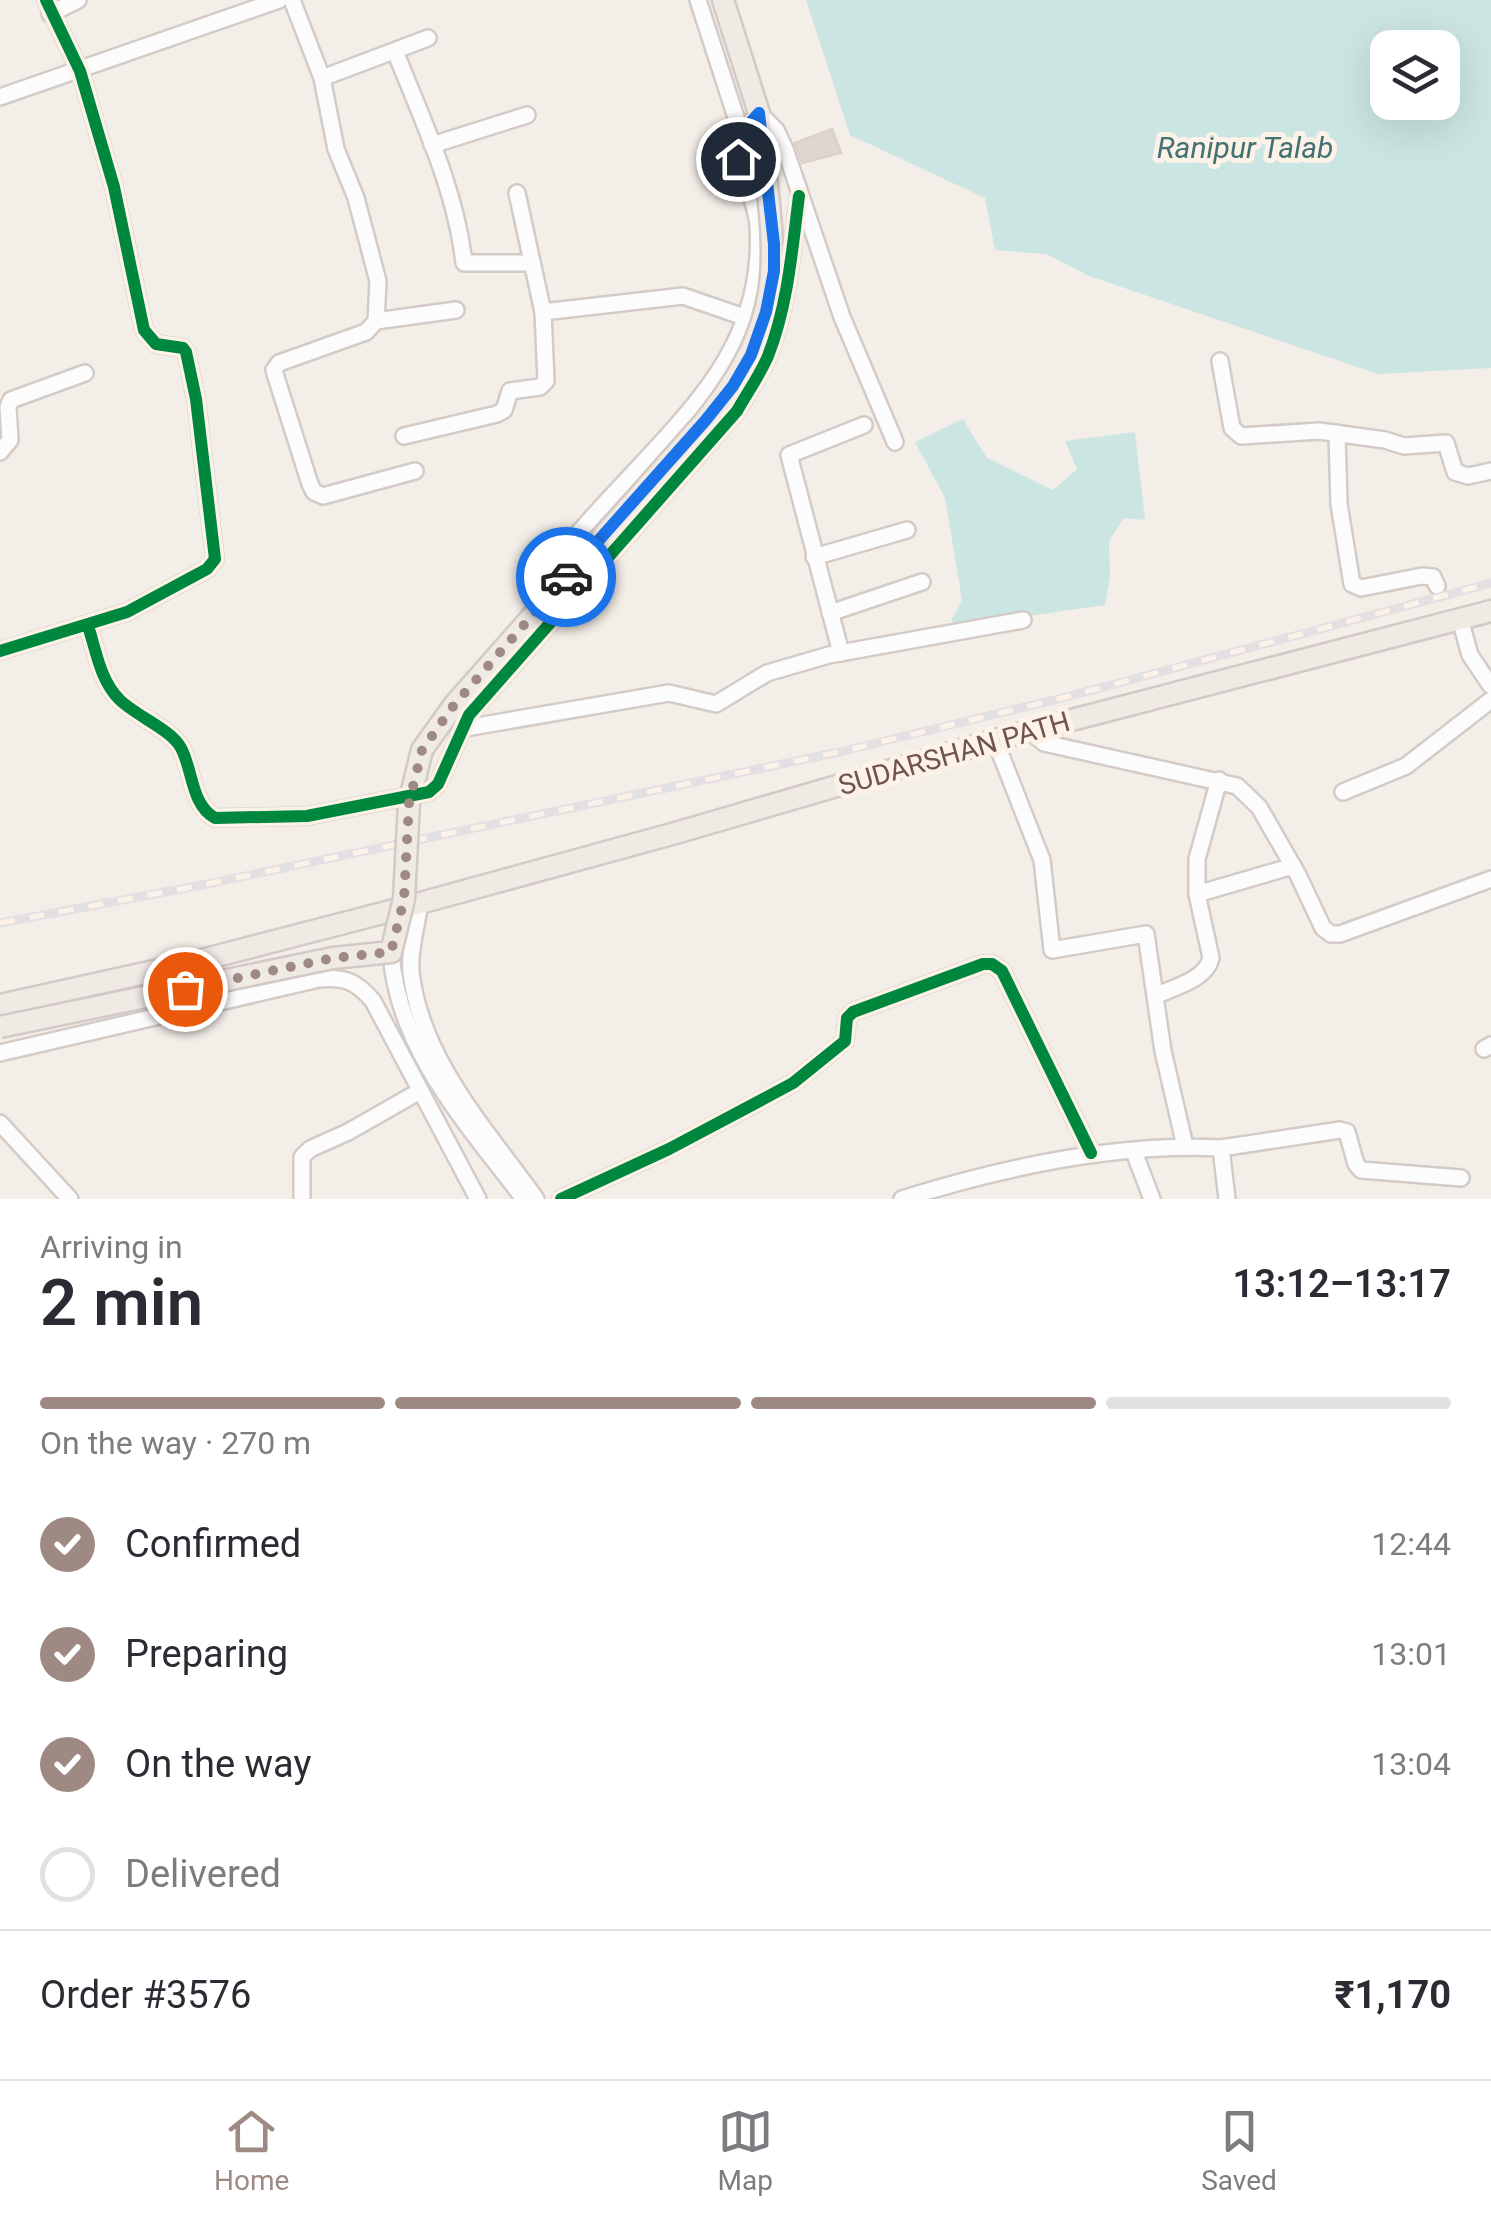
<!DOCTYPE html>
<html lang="en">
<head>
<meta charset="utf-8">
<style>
  :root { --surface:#fff; --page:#f7f7f7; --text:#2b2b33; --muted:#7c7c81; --line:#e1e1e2; --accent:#9e8983 }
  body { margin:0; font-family:Roboto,sans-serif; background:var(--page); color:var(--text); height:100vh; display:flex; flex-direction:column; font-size:38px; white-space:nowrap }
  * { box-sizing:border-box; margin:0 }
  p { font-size:32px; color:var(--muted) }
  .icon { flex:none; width:55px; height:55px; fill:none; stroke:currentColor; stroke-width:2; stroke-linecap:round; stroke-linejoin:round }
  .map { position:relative; height:1199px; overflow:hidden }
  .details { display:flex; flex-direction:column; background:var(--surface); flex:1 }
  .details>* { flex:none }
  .controls { position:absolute; left:1370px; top:30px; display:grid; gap:20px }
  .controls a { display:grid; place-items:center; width:90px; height:90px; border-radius:20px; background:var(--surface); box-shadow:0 10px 40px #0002; font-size:50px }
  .pin { position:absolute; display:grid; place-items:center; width:85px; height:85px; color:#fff; margin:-42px; border:5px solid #fff; border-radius:50%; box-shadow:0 2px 10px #0007 }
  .courier { position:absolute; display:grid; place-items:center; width:100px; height:100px; margin:-50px; border:8px solid #1a73e8; border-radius:50%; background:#fff; color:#222; box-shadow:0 2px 12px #0007 }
  .summary em { font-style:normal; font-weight:600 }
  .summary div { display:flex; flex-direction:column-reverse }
  .summary { display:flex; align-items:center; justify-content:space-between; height:170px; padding:0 40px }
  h1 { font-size:65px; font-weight:600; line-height:75px }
  .bar { display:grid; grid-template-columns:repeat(4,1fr); gap:15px 10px; align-content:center; height:120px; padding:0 40px }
  .bar i { height:12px; border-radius:8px; background:var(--line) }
  .bar .on { background:var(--accent) }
  .bar p { grid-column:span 4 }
  .line { display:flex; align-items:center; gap:25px; padding:0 40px; border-top:2px solid var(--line) }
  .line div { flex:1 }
  ol { padding:0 40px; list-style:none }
  li { display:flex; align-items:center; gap:30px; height:110px }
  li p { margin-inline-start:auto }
  li .icon { padding:10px; border-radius:50%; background:var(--accent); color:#fff; stroke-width:4 }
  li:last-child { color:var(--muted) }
  li i { width:55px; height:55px; border:5px solid var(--line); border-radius:50% }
  .dock { display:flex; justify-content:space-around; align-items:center; height:140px; border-top:2px solid var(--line); background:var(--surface); font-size:28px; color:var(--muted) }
  .dock a { display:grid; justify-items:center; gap:5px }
  .dock .on { color:var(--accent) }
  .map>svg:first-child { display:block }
</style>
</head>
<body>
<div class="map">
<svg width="1491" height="1199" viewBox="0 0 1491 1199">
  <rect width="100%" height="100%" fill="#f4eee8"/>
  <g fill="#cbe5e2" fill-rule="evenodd">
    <path d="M806 0H1491V368L1378 374 1089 276 1046 254 995 250 985 198 850 135ZM1388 48H1442V102H1388Z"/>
    <polygon points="963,419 987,458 1053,490 1077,469 1065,441 1135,432 1145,520 1124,518 1109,541 1110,576 1105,605 957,626 951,621 962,600 945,498 915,442"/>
  </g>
  <polygon fill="#e0d6d1" stroke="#dcd0cb" stroke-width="2.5" points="832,129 841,153 802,163 795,143"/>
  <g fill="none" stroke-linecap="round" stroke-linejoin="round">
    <polyline stroke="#d3c7c1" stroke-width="15" stroke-dasharray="15 8" stroke-linecap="butt" points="1437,586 1442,607"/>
    <g stroke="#d3cbc7" stroke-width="20">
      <g id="minor">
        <polyline points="292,0 322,78 428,38"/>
        <polyline points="698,0 741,133"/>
        <polyline points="50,14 78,0"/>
        <path d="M395 51C422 119 456 190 464 263H532"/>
        <polyline points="322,78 336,149 356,198 378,281 376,321 366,332 279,363 274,370 276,377 310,484 314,492 323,496 415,471"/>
        <polyline points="0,97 279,0"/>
        <polyline points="432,145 527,115"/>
        <polyline points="543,312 683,296 747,318"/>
        <polyline points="376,321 456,310"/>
        <polyline points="1220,361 1232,428 1241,436 1319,431 1385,440 1404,446 1446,443 1455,472 1468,476 1491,471"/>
        <polyline points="1337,433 1339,504 1352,584 1361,588 1422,576 1433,577 1437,586"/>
        <polyline points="404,436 497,414 504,410 510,391 540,387 546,381 543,312 517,193"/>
        <polyline points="0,452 10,440 8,407 11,400 85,373"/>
        <path d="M557 557C579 532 601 507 624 483 695 406 765 341 758 226 756 198 739 173 736 145L741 133 759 113 776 130 785 149 842 317 895 442"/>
        <polyline points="814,557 907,530"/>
        <polyline points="830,613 922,582"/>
        <polyline points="1460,619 1470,655 1491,686"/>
        <path d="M88 626C96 650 100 680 119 699 134 715 171 729 181 748 193 770 191 805 215 818L307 816 429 792 438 784 469 715 737 411C747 393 760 375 768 356 788 305 792 250 799 196"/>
        <polyline points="0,651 127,612 207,569 215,559 196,399 186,352 183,348 156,344 144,330 114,187 80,71 46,0"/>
        <polyline points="841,653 789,455 864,425"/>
        <polyline points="460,729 669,693 716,704 767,673 829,655 1023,620"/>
        <polyline points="1030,731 1044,743 1237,786 1259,807 1298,875 1323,928 1331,934 1340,934 1491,879"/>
        <polyline points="995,740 1042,860 1052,950 1146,934 1163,1051 1185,1146"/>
        <polyline points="1343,792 1406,766 1491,700"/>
        <polyline points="1197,894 1293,866"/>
        <path d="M420 903C417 924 409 951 411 972 421 1060 486 1129 536 1199"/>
        <path d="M391 952C397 1049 468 1125 524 1199"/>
        <path d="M1155 996C1174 987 1206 980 1211 958L1197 894V859L1219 780"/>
        <polyline points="1484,1049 1491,1045"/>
        <path d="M0 1053 319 979C345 977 356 981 373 1001L478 1199"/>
        <polyline points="0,1123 70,1199"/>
        <polyline points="1221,1148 1340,1130 1347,1132 1356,1164 1361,1170 1461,1178"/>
        <polyline points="1134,1152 1152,1199"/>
        <polyline points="302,1199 302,1157 310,1149 348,1132 420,1091"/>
        <polyline points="561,1199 669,1149 767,1097 793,1083 845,1041 847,1018 853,1012 983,964 992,964 1002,971 1091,1153"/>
        <path d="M902 1199C1004 1167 1114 1143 1221 1148L1227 1199"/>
      </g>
    </g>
    <g stroke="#d3c9c6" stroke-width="25">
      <g id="major">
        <polyline points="723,0 759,113 762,142"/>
        <polyline points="0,1005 190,963 402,908 672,834 995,740 1491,611"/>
      </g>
    </g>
    <use href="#minor" stroke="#fdfcfc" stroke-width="15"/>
    <use href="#major" stroke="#f0eae5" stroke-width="20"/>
    <g stroke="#e3e0e3" stroke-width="9">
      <polyline id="rail" points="0,923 202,885 839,752 1070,696 1491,583"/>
    </g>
    <use href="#rail" stroke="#fdf2e8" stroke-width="5" stroke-dasharray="15" stroke-linecap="butt"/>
    <g stroke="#d3c9c6" stroke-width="25" stroke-linecap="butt">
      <path id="major-bridge" d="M0 1027 333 958 391 952 404 899 409 803 422 750 454 705 705 421C786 318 777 266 762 142"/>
    </g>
    <use href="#major-bridge" stroke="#f0eae5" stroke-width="20"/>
    <g stroke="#fdf2e8" stroke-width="19">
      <g id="cycleway">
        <path d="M88 626C96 650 100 680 119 699 134 715 171 729 181 748 193 770 191 805 215 818L307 816 429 792 438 784 469 715 737 411C747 393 760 375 768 356 788 305 792 250 799 196"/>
        <polyline points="0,651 127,612 207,569 215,559 196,399 186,352 183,348 156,344 144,330 114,187 80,71 46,0"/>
        <polyline points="561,1199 669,1149 767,1097 793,1083 845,1041 847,1018 853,1012 983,964 992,964 1002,971 1091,1153"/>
      </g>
    </g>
    <use href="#cycleway" stroke="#00873e" stroke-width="12"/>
  </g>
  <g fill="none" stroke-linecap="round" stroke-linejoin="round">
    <polyline stroke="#9e8983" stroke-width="10" stroke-dasharray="0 18" points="185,989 333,958 391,952 404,899 409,803 422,750 454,705 566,577"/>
    <path stroke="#1a73e8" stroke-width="12" d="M566 577 705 421 733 386 751 355 766 312 774 271V244L759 113C745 128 735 138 738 159"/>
  </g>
  <g text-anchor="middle" stroke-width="10" stroke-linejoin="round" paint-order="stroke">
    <g font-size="28" fill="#6f534c" stroke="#fdf2e8">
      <text transform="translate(954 753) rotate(-16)" y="10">SUDARSHAN PATH</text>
    </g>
    <g font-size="30" font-style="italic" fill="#427273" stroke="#fdf2e8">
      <text x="1245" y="158">Ranipur Talab</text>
    </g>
  </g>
</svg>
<div class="controls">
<a><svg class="icon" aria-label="layers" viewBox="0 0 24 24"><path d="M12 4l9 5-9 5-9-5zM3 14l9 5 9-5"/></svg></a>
</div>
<div class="pin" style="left:185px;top:989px;background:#ea580c"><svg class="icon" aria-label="bag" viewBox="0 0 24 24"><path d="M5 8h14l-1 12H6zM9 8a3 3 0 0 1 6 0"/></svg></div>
<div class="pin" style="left:738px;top:159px;background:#1f2937"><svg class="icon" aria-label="home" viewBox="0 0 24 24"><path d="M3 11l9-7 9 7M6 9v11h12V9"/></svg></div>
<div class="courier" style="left:566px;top:577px"><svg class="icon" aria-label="car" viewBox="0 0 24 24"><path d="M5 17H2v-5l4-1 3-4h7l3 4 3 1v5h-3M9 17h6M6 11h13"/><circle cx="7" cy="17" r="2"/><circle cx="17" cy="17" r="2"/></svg></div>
</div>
<section class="details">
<div class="summary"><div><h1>2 min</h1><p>Arriving in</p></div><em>13:12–13:17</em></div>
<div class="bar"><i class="on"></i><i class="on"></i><i class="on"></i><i></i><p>On the way · 270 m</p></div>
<ol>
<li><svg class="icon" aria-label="check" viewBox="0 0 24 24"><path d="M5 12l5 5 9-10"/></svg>Confirmed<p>12:44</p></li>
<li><svg class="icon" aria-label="check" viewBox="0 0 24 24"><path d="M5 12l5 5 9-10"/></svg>Preparing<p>13:01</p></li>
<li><svg class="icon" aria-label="check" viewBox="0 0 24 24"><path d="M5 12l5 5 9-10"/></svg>On the way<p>13:04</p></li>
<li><i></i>Delivered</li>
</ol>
<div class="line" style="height:130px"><div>Order #3576</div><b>₹1,170</b></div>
</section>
<nav class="dock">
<a class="on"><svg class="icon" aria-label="home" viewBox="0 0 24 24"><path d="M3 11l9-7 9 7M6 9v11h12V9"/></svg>Home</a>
<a><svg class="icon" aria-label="map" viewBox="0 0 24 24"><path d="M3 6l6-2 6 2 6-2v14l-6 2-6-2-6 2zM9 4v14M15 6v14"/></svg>Map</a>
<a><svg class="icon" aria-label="saved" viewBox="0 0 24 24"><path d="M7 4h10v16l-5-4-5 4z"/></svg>Saved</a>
</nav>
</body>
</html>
